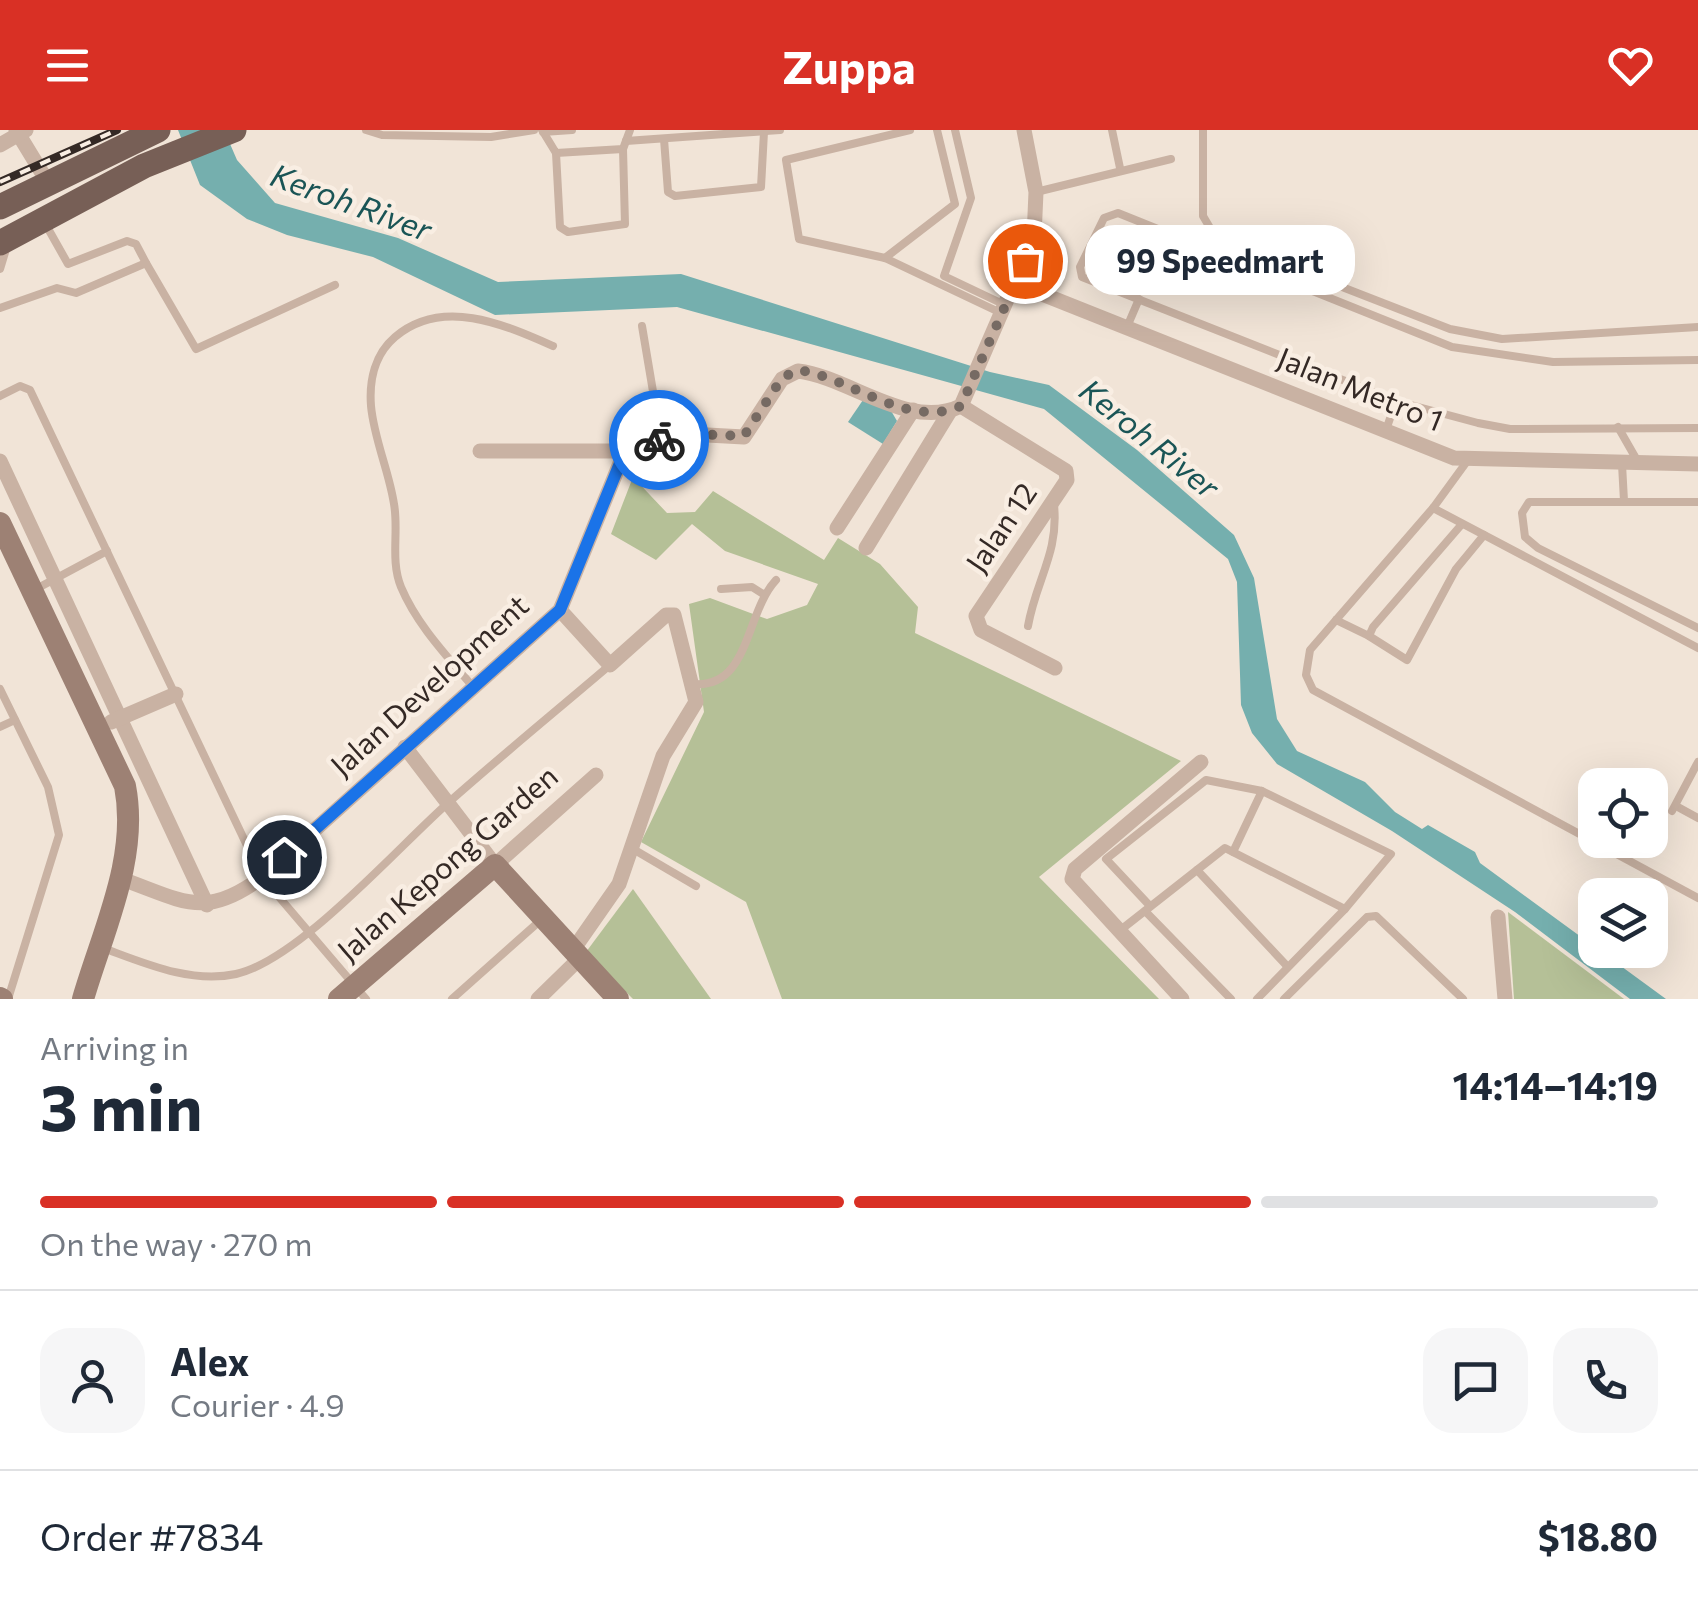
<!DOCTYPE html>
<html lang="en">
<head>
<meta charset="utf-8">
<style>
  :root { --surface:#fff; --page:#f6f6f7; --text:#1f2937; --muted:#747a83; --line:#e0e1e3; --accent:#d93025 }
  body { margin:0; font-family:Commissioner,sans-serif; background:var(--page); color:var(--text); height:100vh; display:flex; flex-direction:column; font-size:38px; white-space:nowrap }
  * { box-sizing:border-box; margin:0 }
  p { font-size:32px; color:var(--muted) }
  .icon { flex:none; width:55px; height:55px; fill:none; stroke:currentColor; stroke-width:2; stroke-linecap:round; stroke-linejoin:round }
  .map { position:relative; height:869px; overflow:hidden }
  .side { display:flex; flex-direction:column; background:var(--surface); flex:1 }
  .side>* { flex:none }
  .tools { position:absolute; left:1578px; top:638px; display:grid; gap:20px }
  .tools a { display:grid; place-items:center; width:90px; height:90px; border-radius:20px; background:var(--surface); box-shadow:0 10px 40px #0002; font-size:50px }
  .pin { position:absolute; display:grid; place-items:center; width:85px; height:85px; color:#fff; margin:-42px; border:5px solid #fff; border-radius:50%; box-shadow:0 2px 10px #0007 }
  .courier { position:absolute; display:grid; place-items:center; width:100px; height:100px; margin:-50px; border:8px solid #1a73e8; border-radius:50%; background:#fff; color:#222; box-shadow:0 2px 12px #0007 }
  .bubble { position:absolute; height:70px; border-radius:30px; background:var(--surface); box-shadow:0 10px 40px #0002; font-size:32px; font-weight:700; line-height:70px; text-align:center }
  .head em { font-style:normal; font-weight:700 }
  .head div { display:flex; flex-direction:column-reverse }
  .head { display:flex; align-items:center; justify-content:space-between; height:170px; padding:0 40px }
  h1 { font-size:65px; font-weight:700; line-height:75px }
  .bar { display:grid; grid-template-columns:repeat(4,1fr); gap:15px 10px; align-content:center; height:120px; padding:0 40px }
  .bar i { height:12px; border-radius:8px; background:var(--line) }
  .bar .selected { background:var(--accent) }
  .bar p { grid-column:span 4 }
  .line { display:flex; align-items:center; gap:25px; padding:0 40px; border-top:2px solid var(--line) }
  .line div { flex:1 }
  .round { display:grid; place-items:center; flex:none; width:105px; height:105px; border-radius:30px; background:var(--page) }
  header { display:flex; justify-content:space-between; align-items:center; height:130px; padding:0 40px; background:var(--accent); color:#fff; font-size:45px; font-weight:700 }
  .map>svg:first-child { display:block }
</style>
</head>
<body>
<header><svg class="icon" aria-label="menu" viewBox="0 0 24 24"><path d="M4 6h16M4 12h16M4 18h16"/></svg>Zuppa<svg class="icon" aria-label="heart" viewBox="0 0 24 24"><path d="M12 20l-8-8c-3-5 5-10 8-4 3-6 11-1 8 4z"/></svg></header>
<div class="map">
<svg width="1698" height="869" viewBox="0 0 1698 869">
  <rect width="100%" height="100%" fill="#f1e4d7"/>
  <g fill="#b5c097">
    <polygon points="633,347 667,383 695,382 713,361 824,430 838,408 880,434 918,477 915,503 1181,631 1039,747 1159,869 782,869 746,772 641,712 704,582 689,474 710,468 767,489 807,475 818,454 725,421 692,394 656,430 611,404"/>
    <polygon points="633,759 711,869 633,869 586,822"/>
    <polygon points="1508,782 1624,869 1514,869"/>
  </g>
  <g fill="#75afae">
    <polygon points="178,0 224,0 237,30 275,73 398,108 498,152 681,144 990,242 1049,255 1137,320 1234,405 1254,448 1277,589 1297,621 1365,652 1395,682 1422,699 1428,695 1475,722 1480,733 1666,869 1630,869 1515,782 1392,701 1277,634 1252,603 1241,575 1237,452 1228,429 1044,279 677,177 495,185 373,127 287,105 247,89 200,55"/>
    <polygon points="863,270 890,279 897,291 883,314 848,292"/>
  </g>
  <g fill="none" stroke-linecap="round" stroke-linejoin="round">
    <g stroke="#c9b2a3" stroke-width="8">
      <polyline points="366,0 382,5 491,7 534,0"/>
      <polyline points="542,0 556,23 623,19 630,0"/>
      <polyline points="910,0 786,30 799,109 885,128 1001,183"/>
      <polyline points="955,0 971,68 944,146 1005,175"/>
      <polyline points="1112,0 1120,38"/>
      <polyline points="1203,0 1203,86 1216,108 1450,199 1502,209 1698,197"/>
      <polyline points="543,2 572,0"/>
      <polyline points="664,9 668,62 675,66 761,57 764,2"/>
      <polyline points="626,11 780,0"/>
      <polyline points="556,23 560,97 568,102 625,94 623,19"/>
      <polyline points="1036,62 1171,29"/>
      <polyline points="46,95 68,134 127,111 136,114 146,133"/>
      <polyline points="885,128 955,74 937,0"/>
      <polyline points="0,139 7,116"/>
      <polyline points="0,178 57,158 76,163 146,133 196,219 335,155"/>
      <polyline points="642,196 661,309"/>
      <polyline points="1127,197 1139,169"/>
      <polyline points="1698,230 1553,232 1452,217 1118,83 1104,88 1080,137 1082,147 1396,271 1478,293 1510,299 1698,298"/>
      <polyline points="0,266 20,256 30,260 262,747 366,869"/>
      <polyline points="1618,297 1638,332"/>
      <polyline points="1386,300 1396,271"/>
      <polyline points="1468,330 1433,378 1310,520 1306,545 1313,560 1698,768"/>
      <polyline points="1622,334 1624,371"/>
      <polyline points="1698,372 1529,372 1522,383 1525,407 1538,418 1698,498"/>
      <polyline points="1433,378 1698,518"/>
      <polyline points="1462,394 1373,497 1369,506 1407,530 1456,439 1484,405"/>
      <polyline points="36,459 107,421"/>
      <polyline points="721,459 752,457 763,464"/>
      <polyline points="1336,490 1369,506"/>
      <path d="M1028 496C1036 450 1059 423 1054 375"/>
      <path d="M694 554C750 558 745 483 776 450"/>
      <path d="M473 557C447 526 417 495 401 457 390 430 399 401 394 374 389 341 374 309 371 276 369 250 375 224 395 207 442 167 503 194 553 216"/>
      <polyline points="0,559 48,657 59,705 8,869"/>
      <polyline points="0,597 15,590"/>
      <polyline points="1676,676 1698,688"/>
      <polyline points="1672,681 1698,632"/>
      <polyline points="633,719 696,756"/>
      <polyline points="1233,722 1262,661"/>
      <polyline points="1197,740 1287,836"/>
      <polyline points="1150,776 1106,729 1206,650 1262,661 1391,724 1345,779 1257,869"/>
      <polyline points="1145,781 1231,869"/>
      <polyline points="1118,802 1225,718 1345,779"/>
      <path d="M103 818C144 833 191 854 236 844 299 830 397 718 448 673 501 626 556 581 610 535"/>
      <polyline points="452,869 542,789"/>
      <polyline points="1284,869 1367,787 1376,786 1463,869"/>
    </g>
    <g stroke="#c9b2a3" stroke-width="15">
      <polyline points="16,0 47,51"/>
      <polyline points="0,15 26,0"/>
      <polyline points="1017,154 1454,328 1698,334"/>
      <polyline points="961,276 1066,341 1067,350 976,486 981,500 1055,538"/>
      <polyline points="480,321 625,321"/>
      <polyline points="0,331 207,775"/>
      <polyline points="837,398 913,280"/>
      <polyline points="866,418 950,281"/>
      <polyline points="560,480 610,535 666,485 674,485 696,572 663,626 619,754 573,820"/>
      <polyline points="111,592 176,564"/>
      <polyline points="405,617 495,735 596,645"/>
      <path d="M119 748C182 770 204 791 262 747L560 480 625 321 689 304 744 307 782 249 798 241C849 247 909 301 961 276L1034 107 1036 62 1024 0"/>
      <polyline points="1498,787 1505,869"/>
      <polyline points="538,869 580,828"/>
      <polyline points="1182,869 1072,749 1075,739 1201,632"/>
    </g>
    <g stroke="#9d8174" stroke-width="22">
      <path d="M0 393 125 656C139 728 103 800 83 869"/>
      <polyline points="0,868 2,869"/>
      <polyline points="339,869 495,735 618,869"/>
    </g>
    <g stroke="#775f56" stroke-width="25">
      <polyline points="0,77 158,0"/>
      <polyline points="0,113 144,36 234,0"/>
    </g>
    <g stroke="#342925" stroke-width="8">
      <polyline id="rail" points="0,52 117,0"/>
    </g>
    <use href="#rail" stroke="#f9eee3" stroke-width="4" stroke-dasharray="11" stroke-linecap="butt"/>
  </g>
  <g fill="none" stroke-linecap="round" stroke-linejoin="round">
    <path stroke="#766a63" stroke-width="10" stroke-dasharray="0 18" d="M659 310 688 304 744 306 782 248 798 240C849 247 909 300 961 276L1025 131"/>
    <polyline stroke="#1a73e8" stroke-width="12" points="284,727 560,480 625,321 659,310"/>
  </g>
  <g text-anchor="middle" stroke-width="9" stroke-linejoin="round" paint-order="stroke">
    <g font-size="30" fill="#342925" stroke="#f9eee3">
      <text transform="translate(1360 260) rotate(22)" y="10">Jalan Metro 1</text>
      <text transform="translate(1002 398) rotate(-56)" y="10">Jalan 12</text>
      <text transform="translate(430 556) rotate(-42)" y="10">Jalan Development</text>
      <text transform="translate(448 734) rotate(-41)" y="10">Jalan Kepong Garden</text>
    </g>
    <g font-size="32" font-style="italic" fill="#1a5556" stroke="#f9eee3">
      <text transform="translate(351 73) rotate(20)" y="11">Keroh River</text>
      <text transform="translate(1149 309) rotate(39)" y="11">Keroh River</text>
    </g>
  </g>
</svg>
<div class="tools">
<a><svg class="icon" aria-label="locate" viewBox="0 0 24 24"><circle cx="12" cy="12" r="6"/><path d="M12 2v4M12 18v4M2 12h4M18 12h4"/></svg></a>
<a><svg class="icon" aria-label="layers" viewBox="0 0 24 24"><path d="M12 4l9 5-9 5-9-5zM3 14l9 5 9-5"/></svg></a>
</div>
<div class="pin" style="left:1025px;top:131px;background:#ea580c"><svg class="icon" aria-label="bag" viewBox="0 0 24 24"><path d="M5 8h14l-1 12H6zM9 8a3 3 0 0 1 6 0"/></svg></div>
<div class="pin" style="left:284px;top:727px;background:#1f2937"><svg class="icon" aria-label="home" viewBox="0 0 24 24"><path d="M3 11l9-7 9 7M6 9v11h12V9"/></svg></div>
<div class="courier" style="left:659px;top:310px"><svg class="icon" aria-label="bike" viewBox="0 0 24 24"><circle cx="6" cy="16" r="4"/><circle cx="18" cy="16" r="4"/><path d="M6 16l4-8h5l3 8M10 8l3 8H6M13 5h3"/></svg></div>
<div class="bubble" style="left:1085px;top:95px;width:270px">99 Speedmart</div>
</div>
<section class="side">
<div class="head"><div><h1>3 min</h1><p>Arriving in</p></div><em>14:14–14:19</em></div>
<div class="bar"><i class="selected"></i><i class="selected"></i><i class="selected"></i><i></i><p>On the way · 270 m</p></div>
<div class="line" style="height:180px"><a class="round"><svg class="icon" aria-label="person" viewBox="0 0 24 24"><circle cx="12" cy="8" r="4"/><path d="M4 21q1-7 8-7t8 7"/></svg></a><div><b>Alex</b><p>Courier · 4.9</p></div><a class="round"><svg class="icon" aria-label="chat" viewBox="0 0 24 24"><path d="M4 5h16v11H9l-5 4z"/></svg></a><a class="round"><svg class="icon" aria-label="phone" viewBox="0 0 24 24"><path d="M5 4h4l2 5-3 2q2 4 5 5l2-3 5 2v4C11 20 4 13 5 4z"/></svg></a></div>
<div class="line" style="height:130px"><div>Order #7834</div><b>$18.80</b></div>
</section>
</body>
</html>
